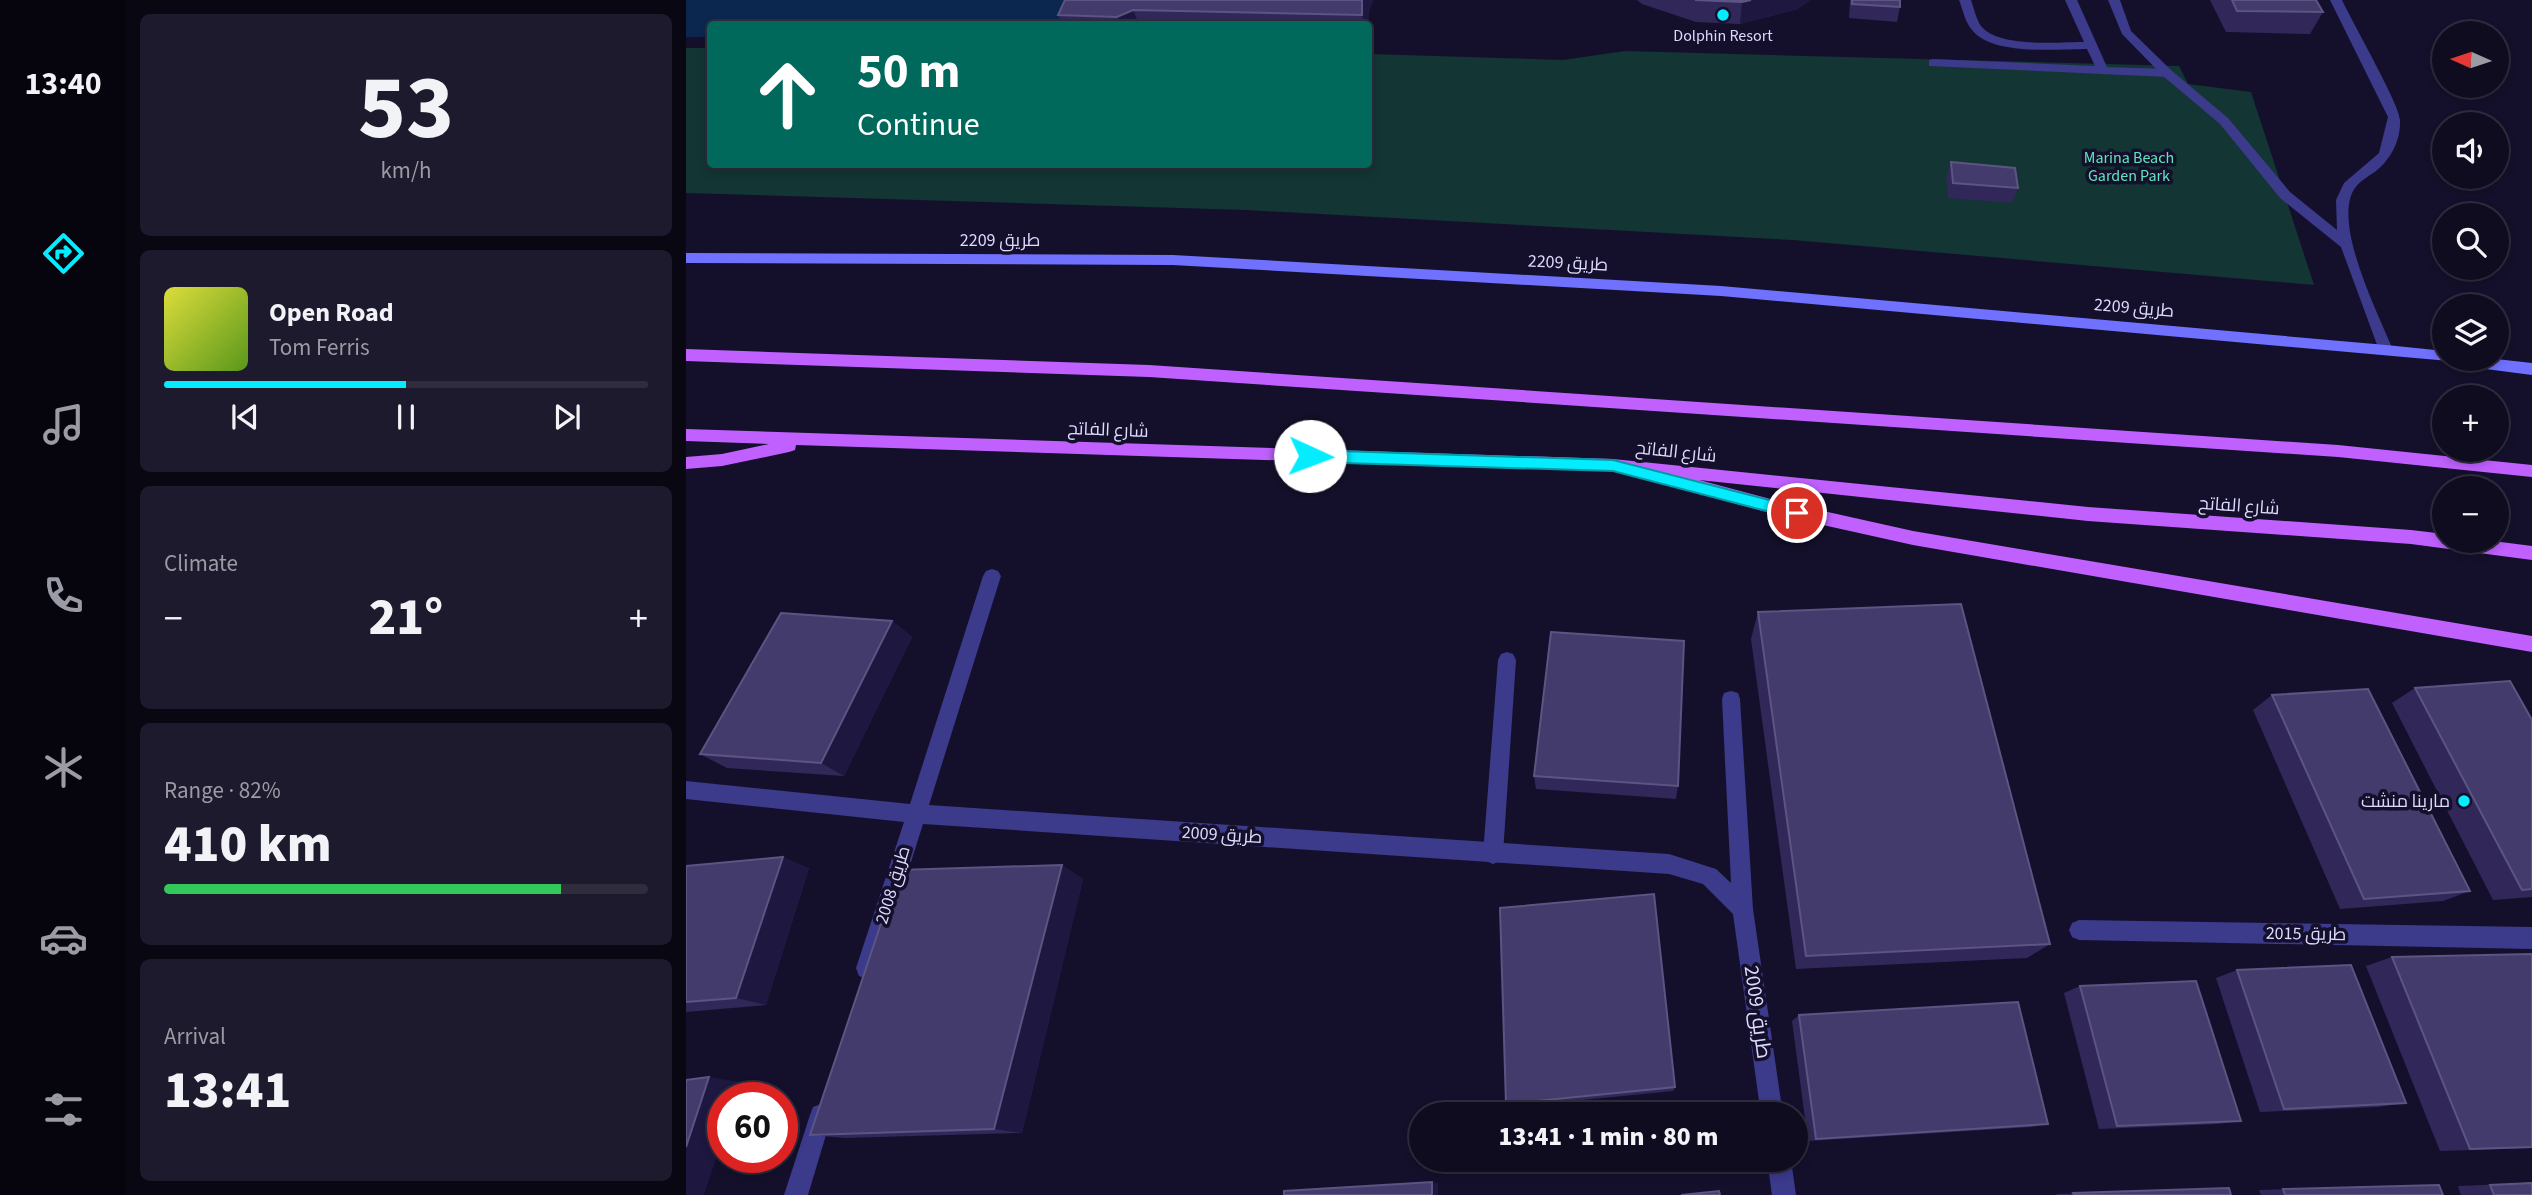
<!DOCTYPE html>
<html lang="en">
<head>
<meta charset="utf-8">
<style>
	:root { --surface:#0f0c20; --page:#1d1a2d; --text:#f1f3f6; --muted:#9b9ba5; --line:#2f2c3e; --accent:#06ecff }
	body { margin:0; font-family:"Source Sans 3",Cairo,sans-serif; background:var(--page); color:var(--text); height:100vh; display:flex; flex-direction:column; font-size:26px; white-space:nowrap }
	* { box-sizing:border-box; margin:0 }
	p { font-size:23px; color:var(--muted) }
	.icon { flex:none; width:38px; height:38px; fill:none; stroke:currentColor; stroke-width:2; stroke-linecap:round; stroke-linejoin:round }
	.map { position:relative; flex:1; overflow:hidden }
	.panel { display:flex; flex-direction:column; gap:14px; padding:14px; background:#080712; width:560px }
	.panel>* { flex:none }
	.banner { position:absolute; left:21px; top:21px; width:665px; height:147px; border-radius:7px; box-shadow:0 4px 10px #0003,0 0 0 2px var(--line); background:#00695c; color:#fff; overflow:hidden }
	.needle { width:46px; rotate:273deg }
	.controls { position:absolute; left:1746px; top:21px; display:grid; gap:14px }
	.controls a { display:grid; place-items:center; width:77px; height:77px; border-radius:50%; background:var(--surface); box-shadow:0 4px 10px #0003,0 0 0 2px var(--line); font-size:35px }
	.speed { position:absolute; left:21px; top:1082px; display:flex; gap:14px; font-size:35px; font-weight:700; text-align:center }
	.speed>* { display:grid; place-content:center; width:91px; height:91px; border-radius:50%; background:var(--surface); box-shadow:0 4px 10px #0003,0 0 0 2px var(--line); line-height:1 }
	.speed .limit { border:10px solid #d22; background:#fff; color:#111 }
	.pin { position:absolute; display:grid; place-items:center; width:60px; height:60px; color:#fff; margin:-30px; border:4px solid #fff; border-radius:50%; box-shadow:0 2px 7px #0007 }
	.me { position:absolute; width:77px; margin:-38px; rotate:92deg; stroke-linejoin:round; filter:drop-shadow(0 0 5px #0008) }
	.turn { display:flex; align-items:center; gap:24px; height:147px; padding:0 35px; font-size:32px }
	.turn .icon { width:91px; height:91px; stroke-width:2.5 }
	.turn b { display:block; font-size:49px; line-height:60px }
	.big { font-size:52px; font-weight:800; line-height:1.1 }
	.panel .tile { flex:1; display:flex; flex-direction:column; justify-content:center; gap:10px; min-width:0; padding:0 24px; border-radius:10px; background:var(--page) }
	.panel .dial { align-items:center; gap:0 }
	.dial b { font-size:91px; line-height:1 }
	.song { display:flex; align-items:center; gap:21px }
	.cover { width:84px; height:84px; border-radius:10px; background:linear-gradient(135deg,hsl(60 70% 55%),hsl(90 70% 35%)) }
	.played { height:7px; border-radius:4px; background:linear-gradient(90deg,var(--accent) 50%,var(--line) 50%) }
	.keys { display:flex; justify-content:space-around; direction:ltr }
	.heat { display:flex; justify-content:space-between; align-items:center; font-size:38px; direction:ltr }
	.charge { height:10px; border-radius:5px; background:linear-gradient(90deg,#34c759 82%,var(--line) 0) }
	.trip { position:absolute; left:723px; top:1102px; width:399px; height:70px; border-radius:35px; background:var(--surface); box-shadow:0 4px 10px #0003,0 0 0 2px var(--line); font-weight:800; line-height:70px; text-align:center }
	main { display:flex; flex:1; min-height:0 }
	.menu { display:flex; flex-direction:column; width:126px; justify-content:space-around; align-items:center; background:#06050d; color:var(--muted) }
	.menu .icon { width:49px; height:49px }
	.menu .active { color:var(--accent) }
	.menu b { font-size:32px; color:var(--text) }
	.map>svg:first-child { display:block }
	.green { fill:#133533 }
	.water { fill:#0b264f }
	.lines { fill:none; stroke-linecap:round; stroke-linejoin:round }
	.lane { fill:#3b3a8b; fill-rule:evenodd }
	.street { fill:#3b3a8b; fill-rule:evenodd }
	.secondary { fill:#7171ff; fill-rule:evenodd }
	.primary { fill:#c061ff; fill-rule:evenodd }
	.wall { fill:#312859 }
	.shaded-wall { fill:#1e173f }
	.building { fill:#433b6b; stroke:#5c5482; stroke-width:2 }
	.route { fill:#06ecff; stroke:#0499a6; stroke-width:2 }
	.poi-dot { fill:#06ecff; stroke:#14102b; stroke-width:2.5 }
	.labels { text-anchor:middle; dominant-baseline:central; stroke-width:7; stroke-linejoin:round; paint-order:stroke }
	.far-poi-label { font-size:16px; fill:#dddaff; stroke:#14102b }
	.far-park-label { font-size:16px; fill:#61e4c0; stroke:#14102b }
	.street-label { font-size:18px; fill:#dddaff; stroke:#14102b }
	.poi-label { font-size:18px; fill:#dddaff; stroke:#14102b; text-anchor:end }
	.near-street-label { font-size:21px; fill:#dddaff; stroke:#14102b }
</style>
</head>
<body>
<main>
<nav class="menu">
<b>13:40</b>
<svg class="icon active" aria-label="directions" viewBox="0 0 24 24"><path d="M12 3l9 9-9 9-9-9zM9 14v-3h6M13 9l2 2-2 2"/></svg>
<svg class="icon" aria-label="music" viewBox="0 0 24 24"><path d="M9 18V5l10-2v13"/><circle cx="6" cy="18" r="3"/><circle cx="16" cy="16" r="3"/></svg>
<svg class="icon" aria-label="phone" viewBox="0 0 24 24"><path d="M5 4h4l2 5-3 2q2 4 5 5l2-3 5 2v4C11 20 4 13 5 4z"/></svg>
<svg class="icon" aria-label="climate" viewBox="0 0 24 24"><path d="M12 3v18M4 7l16 10M4 17L20 7"/></svg>
<svg class="icon" aria-label="car" viewBox="0 0 24 24"><path d="M5 17H2v-5l4-1 3-4h7l3 4 3 1v5h-3M9 17h6M6 11h13"/><circle cx="7" cy="17" r="2"/><circle cx="17" cy="17" r="2"/></svg>
<svg class="icon" aria-label="filters" viewBox="0 0 24 24"><path d="M4 7h16M4 17h16"/><circle cx="9" cy="7" r="2"/><circle cx="15" cy="17" r="2"/></svg>
</nav>
<section class="panel">
<div class="tile dial"><b>53</b><p>km/h</p></div>
<div class="tile">
<div class="song"><i class="cover"></i><div><b>Open Road</b><p>Tom Ferris</p></div></div>
<div class="played"></div>
<div class="keys"><svg class="icon" aria-label="previous" viewBox="0 0 24 24"><path d="M18 5L8 12l10 7zM5 5v14"/></svg><svg class="icon" aria-label="pause" viewBox="0 0 24 24"><path d="M8 5v14M16 5v14"/></svg><svg class="icon" aria-label="next" viewBox="0 0 24 24"><path d="M6 5l10 7-10 7zM19 5v14"/></svg></div>
</div>
<div class="tile"><p>Climate</p>
<div class="heat"><a>−</a><b class="big">21°</b><a>+</a></div>
</div>
<div class="tile"><p>Range · 82%</p><b class="big">410 km</b><div class="charge"></div></div>
<div class="tile"><p>Arrival</p><b class="big">13:41</b></div>
</section>
<div class="map">
<svg width="1846" height="1195" viewBox="0 0 1846 1195">
	<rect width="100%" height="100%" fill="#14102b"/>
	<polygon class="green" points="0,48 24,48 24,164 682,164 683,54 877,60 939,51 1493,66 1502,84 1565,92 1628,285 1107,240 560,210 0,193"/>
	<polygon class="water" points="0,0 398,0 392,24 24,24 24,37 0,37"/>
	<g class="lines">
		<g class="lane">
			<path d="M1273 0H1285C1288 8 1290 19 1295 26 1312 48 1373 42 1398 42L1379 0H1391L1421 67 1481 69 1487 73 1481 77 1243 66V60L1247 59 1409 66 1401 49C1372 49 1306 56 1286 30 1279 22 1277 10 1273 0Z"/>
			<polygon points="821,652 827,654 830,660 817,854 814,861 807,864 800,861 797,854 812,660 815,654"/>
		</g>
		<g class="street">
			<path d="M1422 0H1434L1445 31 1485 70 1542 118 1604 192 1651 230 1650 200 1658 183 1693 153 1702 117 1644 0H1656C1665 20 1714 105 1714 120 1715 140 1705 159 1690 171 1683 176 1674 181 1669 188 1645 222 1693 315 1707 350L1705 354 1700 355 1693 350 1655 247 1594 198 1534 124 1477 76 1436 34Z"/>
			<polygon points="306,569 312,571 315,576 243,805 983,854 1030,869 1045,883 1036,699 1038,693 1045,691 1052,693 1054,699 1067,909 1097,1115 1075,1115 1047,914 1017,884 983,874 237,824 189,976 181,979 173,976 170,968 218,822 0,799 0,781 224,804 297,576 300,571"/>
			<polygon points="1393,920 1846,927 1846,949 1393,940 1386,937 1383,930 1386,923"/>
			<polygon points="135,1104 143,1107 146,1115 122,1195 98,1195 124,1115 127,1107"/>
			<polygon points="1081,1160 1105,1160 1110,1195 1086,1195"/>
		</g>
		<polygon class="secondary" points="0,253 487,255 1035,286 1700,345 1759,351 1759,359 1810,359 1846,363 1846,375 1769,365 1763,361 1035,296 487,265 0,263"/>
		<g class="primary">
			<polygon points="0,349 463,365 1652,445 1846,465 1846,477 1652,457 463,377 0,361"/>
			<polygon points="0,429 927,459 1402,507 1725,530 1759,534 1759,541 1807,541 1846,546 1846,560 1725,544 1402,521 1013,480 1088,500 1227,531 1846,636 1846,652 1227,545 1088,514 995,489 989,487 987,482 989,478 927,471 110,445 109,450 103,452 36,466 0,469 0,457 36,454 83,444 0,441"/>
		</g>
	</g>
	<g class="wall">
		<polygon points="379,0 683,12 682,24 376,24 372,15"/>
		<polygon points="951,0 1124,0 1112,9 1054,24 1010,22 956,4"/>
		<polygon points="1164,0 1214,0 1214,7 1211,22 1163,18"/>
		<polygon points="1524,0 1630,0 1637,12 1624,34 1540,32"/>
		<polygon points="1265,162 1332,188 1326,203 1262,198 1260,177"/>
		<polygon points="1072,612 1364,944 1341,958 1110,969 1065,639"/>
		<polygon points="206,621 226,637 158,776 41,768 14,754"/>
		<polygon points="1729,688 1846,720 1846,897 1807,900 1706,703"/>
		<polygon points="1586,695 1784,891 1757,901 1654,909 1567,710"/>
		<polygon points="848,776 992,786 990,799 850,789"/>
		<polygon points="376,865 397,879 336,1133 159,1138 124,1135"/>
		<polygon points="0,866 123,868 80,1005 0,1012"/>
		<polygon points="1846,954 1846,1148 1754,1151 1680,966 1706,957"/>
		<polygon points="1551,970 1720,1103 1692,1107 1574,1112 1530,978"/>
		<polygon points="1394,986 1555,1121 1532,1124 1413,1129 1378,993"/>
		<polygon points="1113,1015 1362,1124 1346,1127 1122,1141 1106,1021"/>
		<polygon points="989,1087 987,1091 824,1107 820,1104"/>
		<polygon points="1846,1183 1846,1195 1775,1195 1772,1186"/>
		<polygon points="1753,1185 1757,1195 1575,1195 1573,1190"/>
		<polygon points="1521,1189 1545,1195 1371,1195 1370,1194"/>
	</g>
	<g class="shaded-wall">
		<polygon points="676,0 688,0 683,12 682,24 678,24 676,15"/>
		<polygon points="1065,0 1124,0 1112,9 1054,24 1056,2"/>
		<polygon points="447,10 453,24 435,24 431,17"/>
		<polygon points="206,621 226,637 158,776 135,763"/>
		<polygon points="97,857 123,868 80,1005 50,998"/>
		<polygon points="376,865 397,879 336,1133 308,1129"/>
		<polygon points="23,1077 54,1082 49,1097 37,1097 37,1137 18,1195 0,1195 0,1147"/>
		<polygon points="746,1182 752,1183 752,1195 746,1195"/>
	</g>
	<g class="building">
		<polygon points="379,0 676,0 676,15 447,10 431,17 372,15"/>
		<polygon points="1009,0 1065,0 1056,2"/>
		<polygon points="1166,0 1214,0 1214,7 1166,4"/>
		<polygon points="1546,0 1630,0 1637,12 1551,11"/>
		<polygon points="1265,162 1329,168 1332,188 1267,183"/>
		<polygon points="1275,604 1364,944 1120,956 1072,612"/>
		<polygon points="95,613 206,621 135,763 14,754"/>
		<polygon points="865,632 998,641 992,786 848,776"/>
		<polygon points="1824,681 1846,720 1846,889 1836,890 1729,688"/>
		<polygon points="1682,689 1784,891 1678,899 1586,695"/>
		<polygon points="97,857 50,998 0,1002 0,866"/>
		<polygon points="376,865 308,1129 124,1135 213,870"/>
		<polygon points="968,894 989,1087 820,1104 814,908"/>
		<polygon points="1846,954 1846,1147 1784,1149 1706,957"/>
		<polygon points="1665,965 1720,1103 1598,1109 1551,970"/>
		<polygon points="1510,981 1555,1121 1431,1126 1394,986"/>
		<polygon points="1332,1002 1362,1124 1130,1139 1113,1015"/>
		<polygon points="23,1077 0,1147 0,1080"/>
		<polygon points="746,1182 746,1195 598,1195 598,1191"/>
		<polygon points="1846,1183 1846,1195 1808,1195 1804,1185"/>
		<polygon points="1753,1185 1757,1195 1599,1195 1597,1189"/>
		<polygon points="1543,1188 1545,1195 1388,1195 1387,1193"/>
		<polygon points="1033,1191 1034,1195 995,1195"/>
	</g>
	<polygon class="route" points="624,450 927,460 1111,507 1118,513 1111,519 927,471 624,462 616,456"/>
	<g class="poi-dot">
		<circle cx="1037" cy="15" r="7"/>
		<circle cx="1778" cy="801" r="7"/>
	</g>
	<g class="labels">
		<g class="far-poi-label">
			<text x="1037" y="36">Dolphin Resort</text>
		</g>
		<g class="far-park-label">
			<text x="1443" y="158">Marina Beach<tspan x="1443" dy="18">Garden Park</tspan></text>
		</g>
		<g class="street-label">
			<text x="314" y="240">طريق 2209</text>
			<text transform="translate(882 263) rotate(3)">طريق 2209</text>
			<text transform="translate(1448 308) rotate(5)">طريق 2209</text>
			<text transform="translate(422 430) rotate(2)">شارع الفاتح</text>
			<text transform="translate(990 452) rotate(6)">شارع الفاتح</text>
			<text transform="translate(1553 506) rotate(4)">شارع الفاتح</text>
			<text transform="translate(536 835) rotate(4)">طريق 2009</text>
			<text transform="translate(207 885) rotate(-73)">طريق 2008</text>
			<text transform="translate(1620 934) rotate(1)">طريق 2015</text>
		</g>
		<g class="poi-label">
			<text x="1764" y="801">مارينا منشت</text>
		</g>
		<g class="near-street-label">
			<text transform="translate(1072 1012) rotate(82)">طريق 2009</text>
		</g>
	</g>
</svg>
<div class="controls">
<a><svg class="needle" viewBox="-14 -14 28 28"><path d="M0-13l5 13h-10z" fill="#e53935"/><path d="M0 13l5-13h-10z" fill="#9b9ba5"/></svg></a>
<a><svg class="icon" aria-label="sound" viewBox="0 0 24 24"><path d="M4 9h4l5-4v14l-5-4H4zM17 9q2 3 0 6"/></svg></a>
<a><svg class="icon" aria-label="search" viewBox="0 0 24 24"><circle cx="10" cy="10" r="6"/><path d="M15 15l6 6"/></svg></a>
<a><svg class="icon" aria-label="layers" viewBox="0 0 24 24"><path d="M12 4l9 5-9 5-9-5zM3 14l9 5 9-5"/></svg></a>
<a>+</a>
<a>−</a>
</div>
<div class="speed"><div class="limit">60</div></div>
<div class="pin" style="left:1111px;top:513px;background:#d93025"><svg class="icon" aria-label="arrive" viewBox="0 0 24 24"><path d="M6 21V4h12l-3 4 3 4H6"/></svg></div>
<svg class="me" style="left:624px;top:456px" viewBox="-20 -20 40 40"><circle r="19" fill="#fff"/><path d="M0-13L10 11 0 6-10 11z" fill="#06ecff"/></svg>
<div class="trip">13:41 · 1 min · 80 m</div>
<div class="banner">
<div class="turn"><svg class="icon" aria-label="ahead" viewBox="0 0 24 24"><path d="M12 20V5M6 11l6-6 6 6"/></svg><div><b>50 m</b>Continue</div></div>
</div>
</div>
</main>
</body>
</html>
